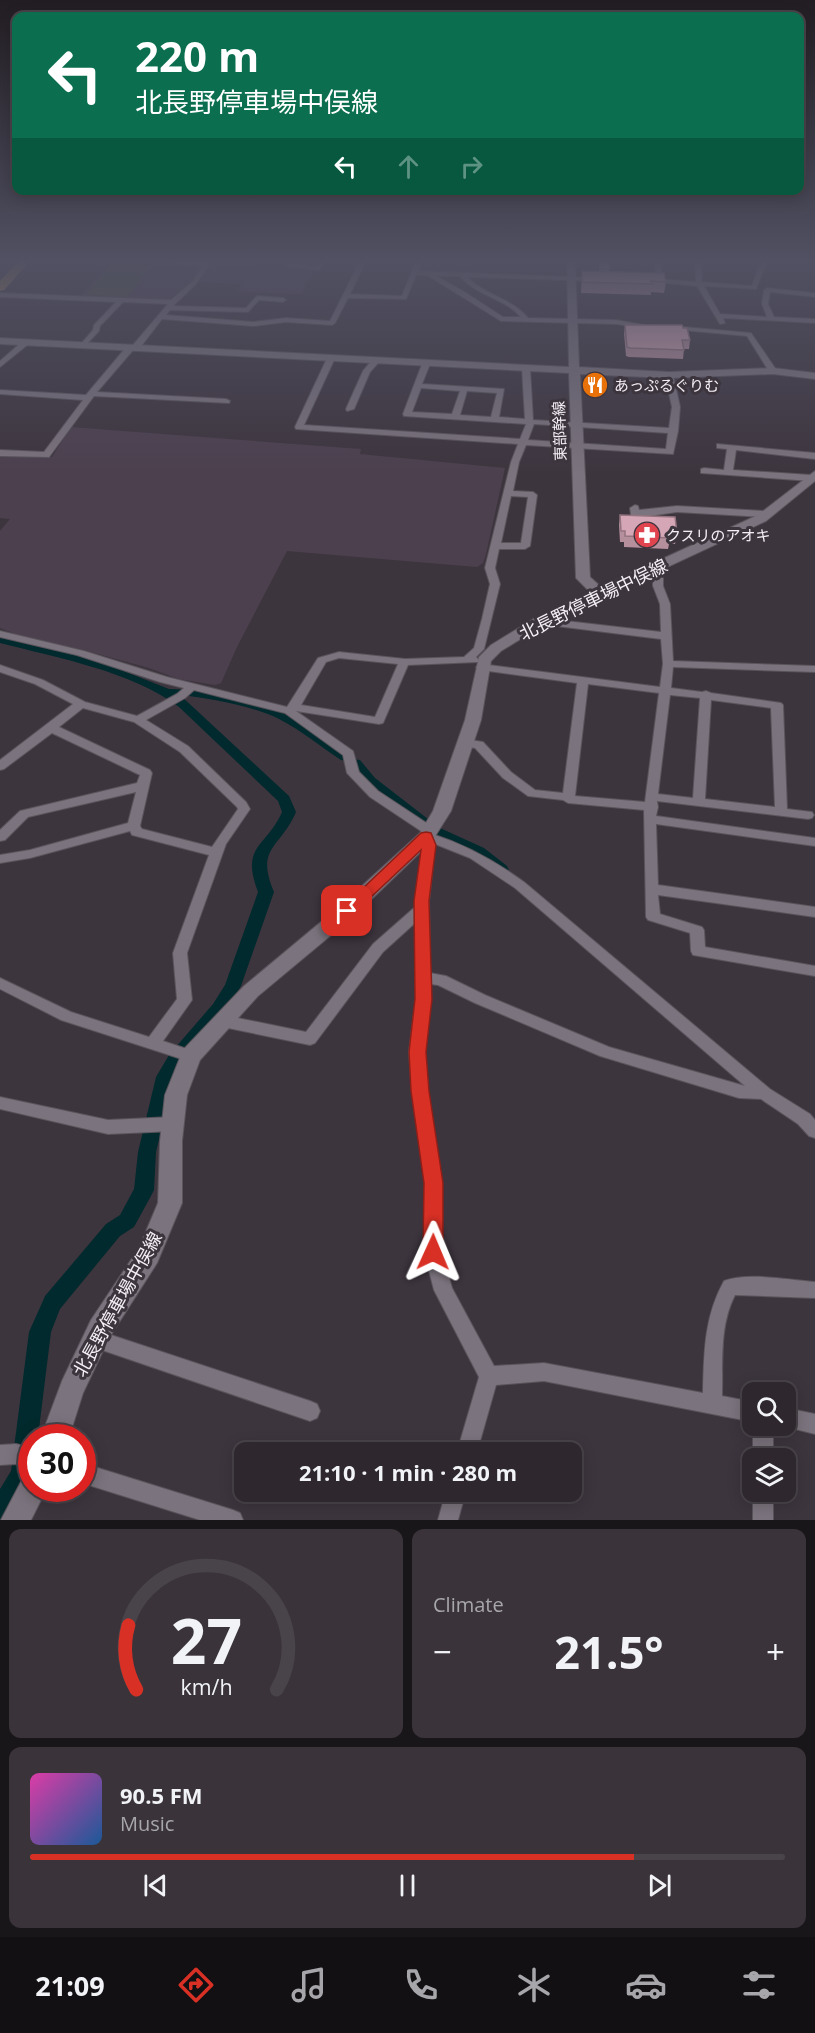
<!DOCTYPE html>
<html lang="en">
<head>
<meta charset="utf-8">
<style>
	:root { --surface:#2e282e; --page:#3a343a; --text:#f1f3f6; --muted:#a7a6aa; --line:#49444a; --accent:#d93025 }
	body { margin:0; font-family:"Open Sans","Noto Sans JP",sans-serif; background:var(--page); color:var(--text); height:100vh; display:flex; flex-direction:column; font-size:22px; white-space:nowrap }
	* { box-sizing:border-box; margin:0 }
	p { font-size:20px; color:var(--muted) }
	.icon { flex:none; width:33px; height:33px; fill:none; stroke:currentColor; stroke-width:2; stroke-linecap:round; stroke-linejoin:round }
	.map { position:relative; height:1520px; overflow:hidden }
	.details { display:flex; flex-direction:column; gap:9px; padding:9px; background:#191619; flex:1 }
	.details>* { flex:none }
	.banner { position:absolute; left:12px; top:12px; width:792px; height:183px; border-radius:12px; box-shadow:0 3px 15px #0003,0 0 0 2px var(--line); background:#0b6e4f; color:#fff; overflow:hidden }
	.tools { position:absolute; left:742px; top:1382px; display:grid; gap:12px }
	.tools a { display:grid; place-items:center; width:54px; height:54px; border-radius:12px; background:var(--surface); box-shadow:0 3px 15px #0003,0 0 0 2px var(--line); font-size:30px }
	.speed { position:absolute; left:18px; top:1424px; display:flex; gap:12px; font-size:30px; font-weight:700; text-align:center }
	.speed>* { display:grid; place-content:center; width:78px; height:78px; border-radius:50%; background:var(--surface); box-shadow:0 3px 15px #0003,0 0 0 2px var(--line); line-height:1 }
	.speed .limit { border:9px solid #d22; background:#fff; color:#111 }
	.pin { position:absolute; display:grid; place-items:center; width:51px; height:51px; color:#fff; margin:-26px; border-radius:12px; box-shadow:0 3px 9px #0006 }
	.me { position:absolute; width:66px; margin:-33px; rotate:1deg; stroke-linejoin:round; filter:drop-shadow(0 0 4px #0008) }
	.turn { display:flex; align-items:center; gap:21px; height:126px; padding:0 24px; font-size:27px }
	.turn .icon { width:78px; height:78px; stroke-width:2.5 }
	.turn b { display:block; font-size:42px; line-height:51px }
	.lanes { display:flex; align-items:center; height:57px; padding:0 24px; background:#0003; justify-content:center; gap:30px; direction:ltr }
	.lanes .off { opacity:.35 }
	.big { font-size:45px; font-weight:700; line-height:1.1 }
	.details .tile { flex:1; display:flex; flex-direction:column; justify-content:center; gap:9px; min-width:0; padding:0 21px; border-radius:12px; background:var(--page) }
	.details .dial { align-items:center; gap:0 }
	.dial svg { height:156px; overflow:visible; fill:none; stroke:var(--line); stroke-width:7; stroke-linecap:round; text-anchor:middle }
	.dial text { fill:var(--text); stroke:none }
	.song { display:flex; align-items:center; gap:18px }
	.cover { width:72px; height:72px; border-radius:9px; background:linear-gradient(135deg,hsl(320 70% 55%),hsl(210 70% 35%)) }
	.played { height:6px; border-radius:3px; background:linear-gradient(90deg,var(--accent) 80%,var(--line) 80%) }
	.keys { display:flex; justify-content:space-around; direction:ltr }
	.heat { display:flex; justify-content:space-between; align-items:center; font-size:33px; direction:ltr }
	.details .tiles { flex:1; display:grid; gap:9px; grid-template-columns:1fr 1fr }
	.tile:last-child { grid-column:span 2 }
	.trip { position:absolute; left:234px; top:1442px; width:348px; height:60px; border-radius:12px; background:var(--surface); box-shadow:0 3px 15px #0003,0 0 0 2px var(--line); font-weight:700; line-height:60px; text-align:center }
	.menu { display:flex; height:96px; justify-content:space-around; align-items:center; background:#121012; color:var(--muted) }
	.menu .icon { width:42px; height:42px }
	.menu .selected { color:var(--accent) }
	.menu b { font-size:27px; color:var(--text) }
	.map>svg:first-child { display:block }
	.built { fill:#4c404e }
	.green { fill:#495339 }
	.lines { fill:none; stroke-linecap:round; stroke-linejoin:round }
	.canal { fill:#002a2d; fill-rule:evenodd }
	.street-casing { stroke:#59535b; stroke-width:2 }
	.secondary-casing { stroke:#59535b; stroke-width:2 }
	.highway-casing { stroke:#59535b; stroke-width:1 }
	.street { fill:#7b737d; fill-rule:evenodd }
	.secondary { fill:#7b737d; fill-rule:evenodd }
	.highway { fill:#b18949; fill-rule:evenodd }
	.wall { fill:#b68f9d }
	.building { fill:#d4a6b6; stroke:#94747f; stroke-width:1.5 }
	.route { fill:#d93025; stroke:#8d1f18; stroke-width:1.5 }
	.labels { text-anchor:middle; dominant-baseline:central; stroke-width:6; stroke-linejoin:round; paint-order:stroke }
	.far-poi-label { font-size:15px; fill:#f4eff5; stroke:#3d353e; text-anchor:start }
	.far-street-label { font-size:15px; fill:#f4eff5; stroke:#3d353e }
	.street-label { font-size:18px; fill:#f4eff5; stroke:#3d353e }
</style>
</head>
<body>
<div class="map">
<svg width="815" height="1520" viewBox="0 0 815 1520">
	<rect width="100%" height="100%" fill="#3d353e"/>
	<g class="built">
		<polygon points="111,261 138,261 204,265 191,283 168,300 81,296"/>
		<polygon points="210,264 238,265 316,269 302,294 239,292 241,284 196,282"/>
		<polygon points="71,427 361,449 360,454 505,468 486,554 483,563 477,567 287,551 237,647 221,683 215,685 179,679 149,668 80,649 33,641 0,628 0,531 10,519 0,518 0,456 52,457"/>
	</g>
	<polygon class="green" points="113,261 151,266 127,297 86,295"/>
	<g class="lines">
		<g class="canal">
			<path d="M0 635 101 662 169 689 204 690 288 713 353 757 346 761 341 760C321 747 301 730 279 719 253 706 210 698 180 695L289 796 296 812C280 849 255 847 274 892L241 986 225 1012 181 1065 174 1078 156 1152 154 1190 151 1196 134 1227 120 1236 60 1309 51 1332 38 1437H32V1479L7 1520H0V1489L11 1471 29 1332 42 1303 45 1296 106 1224 120 1215 134 1189 138 1152 156 1077 169 1055 213 1004 225 985 258 892C240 845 266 848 282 812L278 801 179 707C131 671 58 658 0 643Z"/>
			<polygon points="355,759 360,760 375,778 428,819 430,822 428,825 418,825 365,784 348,763"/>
			<polygon points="440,828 484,848 507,866 509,870 507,874 497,874 474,854 435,836 433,833 435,830"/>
		</g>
		<g class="street-casing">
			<g id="street">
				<path d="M151 261H212L196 284 173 306 246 308 257 296 283 298 286 300 283 302 259 300 248 312 170 310 166 315 253 322 286 318 330 321 360 261H366L350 294 402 296 416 261H422L418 271 597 278V280L595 281 467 277C484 295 512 298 528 318L616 320 655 327 652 329 616 324 501 321 427 275H416L406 299 348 298 335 323 332 325 286 322 253 326 162 319 139 349H134L97 392 226 399 230 401 229 403 94 396 49 457 0 456V450L44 452 83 400 0 394V390L86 395 128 345H133L168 304 123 302 100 326 99 331 84 347 80 345 93 330 94 325 116 302 0 297V293L171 300 192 282 203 266ZM436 276H460C476 296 504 298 521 317H503L463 291Z"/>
				<polygon points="253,261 249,264 246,262 246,261"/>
				<polygon points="320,261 326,261 319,270 286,266 289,264 317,266"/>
				<polygon points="655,261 661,261 662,279 696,282 695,261 701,261 702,282 752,286 761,261 767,261 756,289 704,286 720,314 767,317 762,304 764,290 767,288 815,293 815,297 770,292 768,304 774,317 815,319 815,323 723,318 725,323 720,324 697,286 647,281 647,279 656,279"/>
				<polygon points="673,326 751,333 777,371 770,373 747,336 671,329 671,327"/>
				<polygon points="24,340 31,342 0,367 0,361"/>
				<path d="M328 356 335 358 304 425 520 439 526 424 404 416 403 414 422 364 426 362 430 364 422 384 504 389 499 417 525 419 522 368 526 366 530 368 533 420 669 428 672 407 665 375 669 373 673 375 680 407 678 431 673 454 526 445 519 462 513 491 533 492 537 495 530 546 525 549H499L495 568 500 584 484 649 476 657 479 660 478 662 408 665 383 723 379 724 296 711 353 751 359 772 378 791 434 828 435 831 432 834C466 845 495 861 524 882L770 1089 810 1114 815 1120V1138L809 1136 798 1124 761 1099 739 1098 600 1056 475 1003 438 985 430 984 425 1052 428 1091 442 1183V1252L452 1288 494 1366 544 1363 703 1393C704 1353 704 1317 724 1281 748 1272 789 1280 815 1282V1298L735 1295C719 1326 723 1363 722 1396L753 1402V1422L544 1381 496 1385 477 1452H457L479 1377 434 1290 424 1252 426 1183 412 1091 409 1052 416 998 415 923 383 952 315 1043 310 1045 223 1027 218 1025 215 1021 218 1017 223 1015 306 1032 373 944 415 907 423 845 420 837 424 833 370 797 347 773 343 755 285 713 194 690 185 698 146 720 188 746 246 802 250 809 226 844 187 953 192 1000 163 1041 196 1052 199 1056 196 1060 191 1062 61 1020 0 989V978L71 1012 149 1037 177 999 173 953 209 855 132 835 130 831 30 858 0 863V855L30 850 128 823 136 792 28 817 5 840 0 841V830L20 811 137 783 140 775 52 733 4 769 0 770V760L73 704 35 684 0 672V665L43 680 85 702 137 716 177 694 184 688 160 682 77 655 0 637V631L84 651 167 677 287 707 318 658 339 652 405 659 464 657 474 648 482 619 490 584 485 568 511 462 518 444 296 429 295 427ZM421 388 460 391 452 414 412 412ZM467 391 497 393 491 417 460 415ZM534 424 668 433 666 449 528 440ZM511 496 528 497 521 543H501ZM339 658 398 664 375 717 301 705 326 662ZM83 708 134 722 180 752 237 807 238 809 212 847 142 829 140 826 152 773 150 770 59 727ZM435 844 470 858 515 888 745 1086 609 1047 485 995 446 976 430 973 429 901Z"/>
				<polygon points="373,359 380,361 370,372 354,409 347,411 346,409 363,371"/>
				<polygon points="717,444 815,453 815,459 736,450 733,470 811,475 815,478 811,481 701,473 701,469 704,468 724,470 727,449 717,448"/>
				<polygon points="635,505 638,506 639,510 677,506 766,511 771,514 766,517 677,512 649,516 631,515 630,508"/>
				<path d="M658 564 663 567V586L670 604 673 661 815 666V672L673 667 671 688 702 692 706 691 711 693 781 703 783 705 787 809 812 812 814 815 812 818 808 819 657 801 658 807 656 816 815 838V846L656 824 658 885 815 907V917L658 895 660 914 702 927 704 930 705 947 815 966V976L693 955 691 951 690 933 648 920 646 917 644 810 568 803 563 800 528 796 503 778 475 748 460 746 458 743 464 739 483 742 511 772 535 790 563 793 577 683 481 670 476 667 481 664 660 687 663 664 661 639 540 624 535 621 540 618 661 632 660 604 653 586V567ZM588 684 659 693 645 802 575 796ZM670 695 700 698 693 798 658 794ZM711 700 771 708 775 807 705 799Z"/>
				<polygon points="0,1097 108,1120 173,1117 179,1119 181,1124 179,1129 173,1131 108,1134 0,1109"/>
				<polygon points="96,1330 310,1401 317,1404 320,1411 317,1418 310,1421 96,1348 89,1345 87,1339 89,1333"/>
				<polygon points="786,1408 815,1414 815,1434 779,1425 786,1425"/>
				<rect x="753" y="1425" width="20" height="33"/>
				<polygon points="16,1444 32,1448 32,1468 16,1464 0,1465 0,1445"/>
				<polygon points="82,1463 233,1510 240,1513 243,1520 200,1520 82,1483"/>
				<polygon points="753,1490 773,1491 773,1520 753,1520"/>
				<polygon points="446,1491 466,1491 458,1520 438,1520"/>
			</g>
		</g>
		<g class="secondary-casing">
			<g id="secondary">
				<polygon points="567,261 575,261 579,367 669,372 773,368 815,373 815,379 773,374 669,378 580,374 590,577 601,587 758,515 815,471 815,481 766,521 545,624 501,651 491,661 481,720 451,811 432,841 354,916 258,996 200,1060 187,1095 182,1141 182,1203 157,1263 109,1338 83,1393 69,1437 41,1437 62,1381 91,1320 139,1248 158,1203 160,1141 165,1095 183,1050 244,986 340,906 420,833 433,811 465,720 479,657 491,645 535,618 590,592 576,578 569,373 0,344 0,338 569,367"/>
				<polygon points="32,1474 32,1488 47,1488 31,1520 1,1520 23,1478"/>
			</g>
		</g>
		<g class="highway-casing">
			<polygon id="highway" points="19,261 30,261 4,290 0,291 0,281"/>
		</g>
		<use href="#street" class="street"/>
		<use href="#secondary" class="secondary"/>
		<use href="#highway" class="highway"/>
	</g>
	<g class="wall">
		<polygon points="599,261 609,261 609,272 666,282 664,293 651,292 651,295 581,293 582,271 599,271"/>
		<polygon points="625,325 683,328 690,340 689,349 684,349 683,359 629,357 626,356 624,334"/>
		<polygon points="620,515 677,533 675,544 669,544 668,549 624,547 624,542 620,542 619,525"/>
	</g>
	<g class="building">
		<polygon points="600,261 609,261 610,269 600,269"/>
		<polygon points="582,271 664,273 666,282 651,281 652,284 582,282"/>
		<polygon points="625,325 682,325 683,328 687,328 690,340 682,340 684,350 630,348 627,347"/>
		<polygon points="620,515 675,517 677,533 669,533 670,538 625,536 625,531 621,531"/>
	</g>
	<linearGradient id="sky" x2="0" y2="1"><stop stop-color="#221d22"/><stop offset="0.55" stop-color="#515163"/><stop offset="1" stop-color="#515163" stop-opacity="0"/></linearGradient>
	<rect width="815" height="474" fill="url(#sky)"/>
	<polygon class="route" points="426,832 431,833 436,845 429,901 432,999 426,1052 429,1091 443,1183 443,1252 440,1258 433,1261 426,1258 423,1252 424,1183 411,1091 409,1052 415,999 414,901 421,850 352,915 341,915 339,911 421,833"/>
	<defs>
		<g id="restaurant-disc" transform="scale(1.35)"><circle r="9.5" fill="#e8710a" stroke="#3d353e"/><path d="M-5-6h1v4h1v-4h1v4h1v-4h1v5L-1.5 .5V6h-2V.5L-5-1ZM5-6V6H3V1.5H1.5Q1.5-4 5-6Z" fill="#fff"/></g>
		<g id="pharmacy-disc" transform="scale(1.35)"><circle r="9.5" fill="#e0444e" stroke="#3d353e"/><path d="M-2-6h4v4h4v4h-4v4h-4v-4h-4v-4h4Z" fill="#fff"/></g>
	</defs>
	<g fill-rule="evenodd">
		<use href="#restaurant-disc" x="595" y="385"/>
		<use href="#pharmacy-disc" x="647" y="535"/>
	</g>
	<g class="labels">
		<g class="far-poi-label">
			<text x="614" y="385">あっぷるぐりむ</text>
			<text x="666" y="535">クスリのアオキ</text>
		</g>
		<g class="far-street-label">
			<text transform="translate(559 431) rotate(-92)">東部幹線</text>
		</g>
		<g class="street-label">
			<text transform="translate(593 599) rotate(-26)">北長野停車場中俣線</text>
			<text transform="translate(117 1304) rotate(-61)">北長野停車場中俣線</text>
		</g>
	</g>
</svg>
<div class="tools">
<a><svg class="icon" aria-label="search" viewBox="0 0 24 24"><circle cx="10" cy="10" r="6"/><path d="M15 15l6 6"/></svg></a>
<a><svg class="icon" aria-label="layers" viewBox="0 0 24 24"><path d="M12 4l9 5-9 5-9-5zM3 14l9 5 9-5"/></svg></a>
</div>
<div class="speed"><div class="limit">30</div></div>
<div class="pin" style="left:347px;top:911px;background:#d93025"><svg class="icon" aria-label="arrive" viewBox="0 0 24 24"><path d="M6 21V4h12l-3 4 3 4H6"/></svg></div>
<svg class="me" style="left:433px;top:1252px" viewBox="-20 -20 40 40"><path d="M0-17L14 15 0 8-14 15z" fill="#d93025" stroke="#fff" stroke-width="4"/></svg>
<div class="trip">21:10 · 1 min · 280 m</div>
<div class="banner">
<div class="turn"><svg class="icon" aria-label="left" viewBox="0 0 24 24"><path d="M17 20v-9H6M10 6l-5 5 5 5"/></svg><div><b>220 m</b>北長野停車場中俣線</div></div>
<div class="lanes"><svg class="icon" aria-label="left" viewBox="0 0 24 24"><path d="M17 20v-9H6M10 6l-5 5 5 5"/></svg><svg class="icon off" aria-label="ahead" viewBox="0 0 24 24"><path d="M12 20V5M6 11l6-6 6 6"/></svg><svg class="icon off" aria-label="right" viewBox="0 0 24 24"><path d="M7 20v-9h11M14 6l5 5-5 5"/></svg></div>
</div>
</div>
<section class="details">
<div class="tiles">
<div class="tile dial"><svg viewBox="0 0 100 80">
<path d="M14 69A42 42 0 1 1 86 69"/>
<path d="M14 69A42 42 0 0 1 10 36" stroke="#d93025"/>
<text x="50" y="56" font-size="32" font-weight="700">27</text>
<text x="50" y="72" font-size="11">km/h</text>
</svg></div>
<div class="tile"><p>Climate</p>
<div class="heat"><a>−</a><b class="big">21.5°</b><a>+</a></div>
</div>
<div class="tile">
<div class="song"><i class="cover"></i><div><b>90.5 FM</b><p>Music</p></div></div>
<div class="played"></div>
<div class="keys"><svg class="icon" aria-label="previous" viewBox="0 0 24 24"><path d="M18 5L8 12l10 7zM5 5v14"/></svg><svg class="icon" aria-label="pause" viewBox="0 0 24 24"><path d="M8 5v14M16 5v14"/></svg><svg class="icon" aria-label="next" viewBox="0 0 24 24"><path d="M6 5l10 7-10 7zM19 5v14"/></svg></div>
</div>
</div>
</section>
<nav class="menu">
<b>21:09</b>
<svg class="icon selected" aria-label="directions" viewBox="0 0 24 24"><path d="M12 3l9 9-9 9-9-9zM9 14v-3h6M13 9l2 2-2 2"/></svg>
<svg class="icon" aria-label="music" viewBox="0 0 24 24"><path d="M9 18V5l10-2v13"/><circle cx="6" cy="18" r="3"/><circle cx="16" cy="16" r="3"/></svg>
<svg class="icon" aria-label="phone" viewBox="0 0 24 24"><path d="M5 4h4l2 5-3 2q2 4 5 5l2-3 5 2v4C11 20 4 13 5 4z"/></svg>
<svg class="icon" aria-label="climate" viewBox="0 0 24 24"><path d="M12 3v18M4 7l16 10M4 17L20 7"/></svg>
<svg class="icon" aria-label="car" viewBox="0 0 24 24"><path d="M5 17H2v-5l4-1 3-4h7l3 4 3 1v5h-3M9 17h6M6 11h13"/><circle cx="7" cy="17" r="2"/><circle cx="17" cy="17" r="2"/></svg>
<svg class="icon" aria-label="filters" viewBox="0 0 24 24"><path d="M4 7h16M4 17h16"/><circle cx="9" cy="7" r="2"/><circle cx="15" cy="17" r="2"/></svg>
</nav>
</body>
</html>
